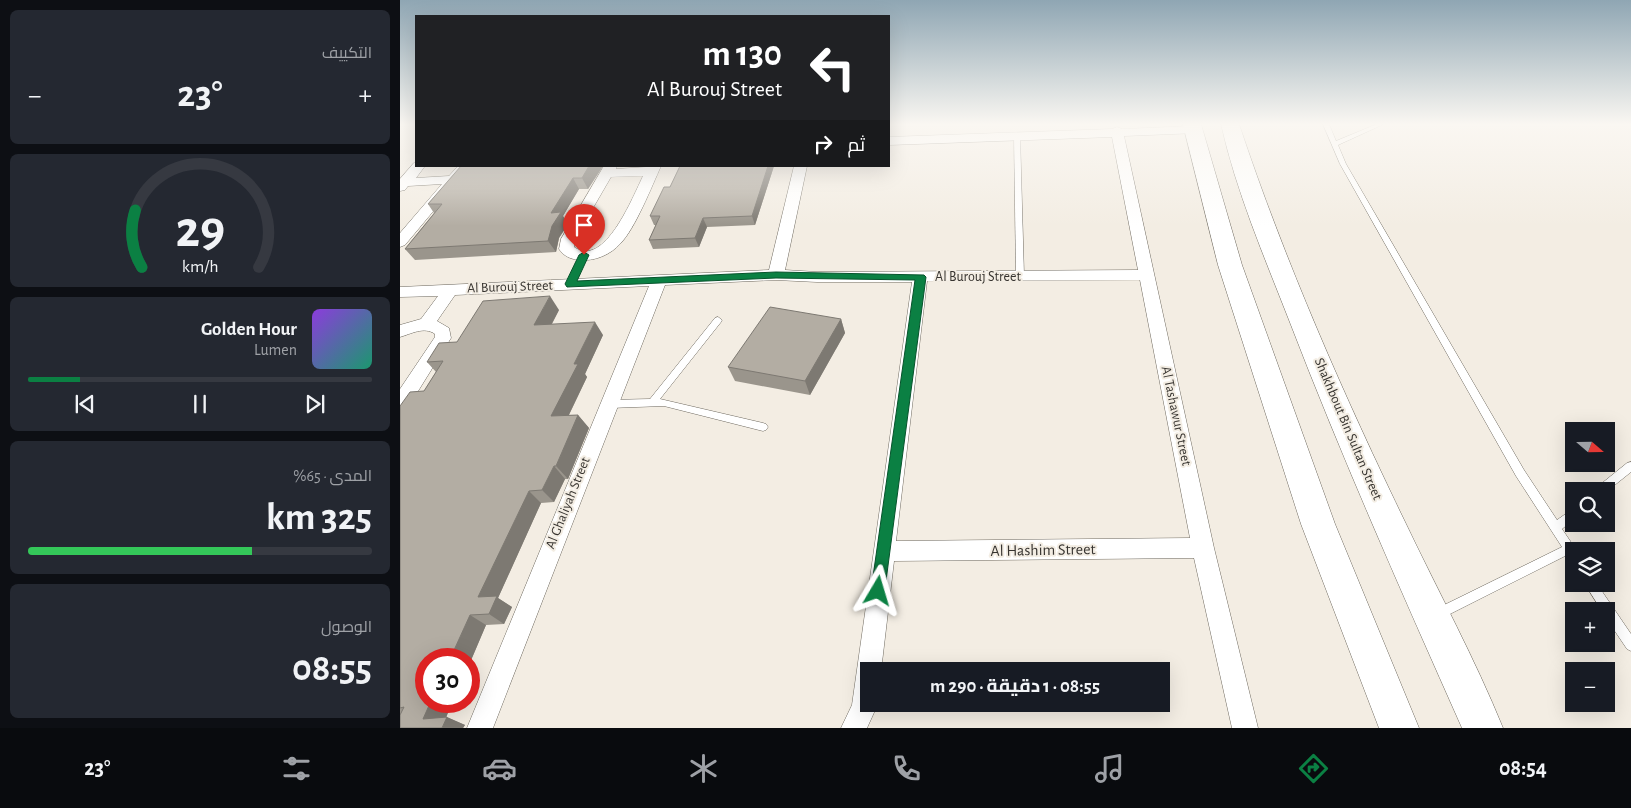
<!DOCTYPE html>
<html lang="ar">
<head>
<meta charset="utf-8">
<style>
	:root { --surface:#171b24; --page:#242831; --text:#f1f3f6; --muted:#9ea1a6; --line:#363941; --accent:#0b8043 }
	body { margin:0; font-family:"Alegreya Sans",Cairo,sans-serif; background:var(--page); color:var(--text); direction:rtl; height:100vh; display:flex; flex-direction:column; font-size:19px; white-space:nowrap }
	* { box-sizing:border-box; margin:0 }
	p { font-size:16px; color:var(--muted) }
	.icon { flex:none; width:28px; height:28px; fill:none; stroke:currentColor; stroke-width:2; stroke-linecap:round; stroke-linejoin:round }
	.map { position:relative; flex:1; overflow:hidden; direction:ltr }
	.side { display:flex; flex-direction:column; gap:10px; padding:10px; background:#0d0f14; width:400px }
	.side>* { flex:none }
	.guide { position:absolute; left:15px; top:15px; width:475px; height:152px; border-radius:0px; box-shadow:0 5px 20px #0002; direction:rtl; background:#202124; color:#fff; overflow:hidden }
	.needle { width:32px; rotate:110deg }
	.tools { position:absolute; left:1165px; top:422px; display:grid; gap:10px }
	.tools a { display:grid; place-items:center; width:50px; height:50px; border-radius:0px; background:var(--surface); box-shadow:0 5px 20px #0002; font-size:25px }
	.speed { position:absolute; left:15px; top:648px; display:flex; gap:10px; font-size:25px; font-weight:700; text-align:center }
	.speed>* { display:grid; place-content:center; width:65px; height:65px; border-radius:50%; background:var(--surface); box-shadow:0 5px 20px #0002; line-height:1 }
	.speed .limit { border:8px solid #d22; background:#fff; color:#111 }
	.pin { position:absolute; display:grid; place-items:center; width:42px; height:42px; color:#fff; margin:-51px -21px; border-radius:50% 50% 50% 0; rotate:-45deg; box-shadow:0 0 5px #0007 }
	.pin .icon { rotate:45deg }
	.me { position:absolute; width:55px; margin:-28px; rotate:7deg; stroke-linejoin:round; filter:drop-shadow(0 0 4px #0008) }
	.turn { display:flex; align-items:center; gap:18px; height:105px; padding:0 25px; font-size:22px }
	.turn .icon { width:65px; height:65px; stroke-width:2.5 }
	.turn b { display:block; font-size:35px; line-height:42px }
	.then { display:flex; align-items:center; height:48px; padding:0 25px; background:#0003; gap:10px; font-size:19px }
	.big { font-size:38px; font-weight:700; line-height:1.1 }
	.side .widget { flex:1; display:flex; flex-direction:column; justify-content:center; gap:8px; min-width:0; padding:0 18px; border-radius:8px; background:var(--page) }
	.side .dial { align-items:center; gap:0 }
	.dial svg { height:130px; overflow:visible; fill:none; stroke:var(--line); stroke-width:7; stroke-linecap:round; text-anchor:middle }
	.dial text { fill:var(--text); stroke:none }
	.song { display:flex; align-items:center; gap:15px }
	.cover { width:60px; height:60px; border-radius:8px; background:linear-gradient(135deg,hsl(270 70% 55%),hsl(160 70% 35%)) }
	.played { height:5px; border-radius:2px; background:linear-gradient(90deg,var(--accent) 15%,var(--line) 15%) }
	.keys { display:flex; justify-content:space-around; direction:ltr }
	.heat { display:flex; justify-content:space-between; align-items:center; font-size:28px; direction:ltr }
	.charge { height:8px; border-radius:4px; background:linear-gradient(90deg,#34c759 65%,var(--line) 0) }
	.trip { position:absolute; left:460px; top:662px; width:310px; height:50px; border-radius:0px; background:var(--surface); box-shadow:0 5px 20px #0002; font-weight:700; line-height:50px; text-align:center; direction:rtl }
	.menu { display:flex; height:80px; justify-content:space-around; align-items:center; background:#090b0e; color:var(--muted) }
	.menu .icon { width:35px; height:35px }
	.menu .current { color:var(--accent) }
	.menu b { font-size:22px; color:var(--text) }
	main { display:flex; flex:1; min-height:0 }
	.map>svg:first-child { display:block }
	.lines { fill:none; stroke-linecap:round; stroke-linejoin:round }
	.service-casing { stroke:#6f6a60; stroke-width:1 }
	.minor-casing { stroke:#6f6a60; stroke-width:1 }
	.primary-casing { stroke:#6f6a60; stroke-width:1 }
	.service { fill:#fff; fill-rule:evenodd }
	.minor { fill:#fff; fill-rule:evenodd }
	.primary { fill:#fff; fill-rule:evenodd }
	.wall { fill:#9a958c }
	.shaded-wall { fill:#7d7972 }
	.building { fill:#b3ada3; stroke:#7d7972 }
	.route { fill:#0b8043; stroke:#07532c }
	.labels { text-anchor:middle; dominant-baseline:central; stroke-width:4; stroke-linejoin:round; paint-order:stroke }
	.street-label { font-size:14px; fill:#373430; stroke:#f3ede3 }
	.near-street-label { font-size:16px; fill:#373430; stroke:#f3ede3 }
</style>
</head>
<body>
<main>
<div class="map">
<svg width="1231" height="728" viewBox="0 0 1231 728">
	<rect width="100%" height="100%" fill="#f3ede3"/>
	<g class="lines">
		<g class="service-casing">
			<g id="service">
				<polygon points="923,124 929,124 936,141 977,124 984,124 938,145 946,164 1124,470 1157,520 1174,508 1174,519 1162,529 1177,551 1174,551 1174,561 1170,560 1167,555 1038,620 1034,618 1032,614 1034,610 1162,547 1116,476 940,164"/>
				<polygon points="617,133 620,135 624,276 620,279 616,276 614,135"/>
				<polygon points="318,317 322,320 321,322 260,399 363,423 366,424 368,427 366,430 363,431 264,406 209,408 206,407 204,404 206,401 209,400 250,399 315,318"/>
				<polygon points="1231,462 1231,472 1206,492 1195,491 1196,488 1227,463"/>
				<polygon points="1185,584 1197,584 1231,634 1231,651 1227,649 1206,618 1206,611 1202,611"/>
			</g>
		</g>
		<g class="minor-casing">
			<g id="minor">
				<path d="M793 126 799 130 797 133 724 136 814 548 858 728H832L794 558 494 561 481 671H469V704H477V706L467 728H441L452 705 512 282H417L376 280 265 285 93 728H67L249 286 55 295 37 321 49 328 51 338 7 409 0 411V389L35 337V334C24 326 11 334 0 337V325L21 319 38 296 0 297V287L369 270 394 166H407L385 270 417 272 738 270 712 137 489 145V137L712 129 717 127 722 129ZM740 280 790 538 496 541 527 281Z"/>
				<polygon points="14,163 16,163 16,166 25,166 16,178 49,176 58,166 71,166 5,245 0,247 0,233 42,184 8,186 5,190 0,191 0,179"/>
				<path d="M204 166H217L216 169 261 166C252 186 235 229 220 244 211 254 196 261 182 260 173 260 164 257 159 249L161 239ZM243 176C233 196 205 269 174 247L175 239 211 177Z"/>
			</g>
		</g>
		<g class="primary-casing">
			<g id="primary">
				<polygon points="783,124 801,124 842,265 935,524 1019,728 979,728 901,524 818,265"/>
				<path d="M821 124H839C885 262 944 396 1007 526 1039 593 1075 659 1103 728H1062C1002 593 942 458 889 320 864 256 836 191 821 124Z"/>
			</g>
		</g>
		<use href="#service" class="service"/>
		<use href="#minor" class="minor"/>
		<use href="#primary" class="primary"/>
	</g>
	<g class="wall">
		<polygon points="61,166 203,166 188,189 179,189 163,216 168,224 159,238 156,252 15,260 5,249 34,213 28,204"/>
		<polygon points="280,166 374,166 355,225 307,227 299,247 253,249 249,240 256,225 254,225 250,216 270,187"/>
		<polygon points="159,310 152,324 203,335 185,374 187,377 169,415 178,415 189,428 168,479 165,479 154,502 141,503 98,598 112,607 104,624 86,625 69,665 69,659 26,701 53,701 46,717 65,725 63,728 0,728 0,406 24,391 36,372 27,362 57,342"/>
		<polygon points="441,319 445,333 410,395 335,381 328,367"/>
	</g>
	<g class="shaded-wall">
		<polygon points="189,166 203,166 188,189 182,178"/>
		<polygon points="368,166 374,166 355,225 352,216"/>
		<polygon points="173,178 179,189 163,216 168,224 159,238 156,252 148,241 151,213"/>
		<polygon points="303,218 307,227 299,247 295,238"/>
		<polygon points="150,296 159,310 144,338 134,325"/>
		<polygon points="441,319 445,333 410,395 405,381"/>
		<polygon points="195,322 203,335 185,374 187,377 162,429 151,416 174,364"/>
		<polygon points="178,415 189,428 168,479 156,466"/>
		<polygon points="154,466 165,479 154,502 142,490"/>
		<polygon points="129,491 141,503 98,598 112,607 104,624 89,614 78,597"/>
		<polygon points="70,615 86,625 69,665 69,659 50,659"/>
		<polygon points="31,701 53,701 42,727 23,719"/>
		<polygon points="47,717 65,725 63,728 42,728"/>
	</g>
	<g class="building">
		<polygon points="61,166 189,166 182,178 173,178 151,213 161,212 152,226 148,241 5,249 42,204 28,204"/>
		<polygon points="280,166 368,166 352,216 303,218 295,238 249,240 260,216 250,216 264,187 270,187"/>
		<polygon points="150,296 134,325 195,322 174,364 178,364 151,416 178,415 156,466 154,466 142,490 129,491 78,597 97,596 89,614 70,615 50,659 26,659 26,701 31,701 23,719 47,717 42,728 0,728 0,715 4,707 0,708 0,406 10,392 24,391 43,361 27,362 39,343 57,342 83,301"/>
		<polygon points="370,307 441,319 405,381 328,367"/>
	</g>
	<linearGradient id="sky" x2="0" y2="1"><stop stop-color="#8fa6b3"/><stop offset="0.55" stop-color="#faf7f2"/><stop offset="1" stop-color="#faf7f2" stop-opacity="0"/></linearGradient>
	<rect width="1231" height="226" fill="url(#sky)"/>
	<polygon class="route" points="184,252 189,255 177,281 376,272 524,275 526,277 484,596 478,598 473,596 471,591 515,280 376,278 167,287 165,284 179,255"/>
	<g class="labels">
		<g class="street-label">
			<text x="578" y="277">Al Burouj Street</text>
			<text transform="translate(110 287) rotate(-2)">Al Burouj Street</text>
			<text transform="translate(776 416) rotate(78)">Al Tashawur Street</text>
			<text transform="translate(948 429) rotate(67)">Shakhbout Bin Sultan Street</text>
			<text transform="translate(168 503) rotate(-68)">Al Ghaliyah Street</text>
		</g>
		<g class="near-street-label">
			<text transform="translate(643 550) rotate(-1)">Al Hashim Street</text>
		</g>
	</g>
</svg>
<div class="tools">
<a><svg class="needle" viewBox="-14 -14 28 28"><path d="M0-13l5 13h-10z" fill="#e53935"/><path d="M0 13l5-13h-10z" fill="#9ea1a6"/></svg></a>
<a><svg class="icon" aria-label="search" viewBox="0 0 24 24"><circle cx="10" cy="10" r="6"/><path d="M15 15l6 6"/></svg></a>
<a><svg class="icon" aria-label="layers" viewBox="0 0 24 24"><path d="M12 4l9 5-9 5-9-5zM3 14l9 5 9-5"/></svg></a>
<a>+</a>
<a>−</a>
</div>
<div class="speed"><div class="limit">30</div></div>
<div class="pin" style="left:184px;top:255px;background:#d93025"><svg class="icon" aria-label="arrive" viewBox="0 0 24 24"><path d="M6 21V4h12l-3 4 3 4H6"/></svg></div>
<svg class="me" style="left:478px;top:591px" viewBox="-20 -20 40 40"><path d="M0-17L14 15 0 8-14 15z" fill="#0b8043" stroke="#fff" stroke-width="4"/></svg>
<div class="trip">08:55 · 1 دقيقة · 290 m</div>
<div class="guide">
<div class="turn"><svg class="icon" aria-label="left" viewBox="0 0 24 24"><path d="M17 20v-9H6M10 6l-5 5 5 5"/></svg><div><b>130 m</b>Al Burouj Street</div></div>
<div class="then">ثم<svg class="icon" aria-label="right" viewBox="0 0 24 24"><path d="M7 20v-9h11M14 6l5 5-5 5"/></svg></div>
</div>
</div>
<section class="side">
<div class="widget"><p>التكييف</p>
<div class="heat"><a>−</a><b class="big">23°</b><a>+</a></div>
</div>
<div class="widget dial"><svg viewBox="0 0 100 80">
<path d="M14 69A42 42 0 1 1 86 69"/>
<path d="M14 69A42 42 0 0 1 10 34" stroke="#0b8043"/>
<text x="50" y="56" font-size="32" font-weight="700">29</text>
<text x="50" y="72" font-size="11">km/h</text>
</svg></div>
<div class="widget">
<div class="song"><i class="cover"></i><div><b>Golden Hour</b><p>Lumen</p></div></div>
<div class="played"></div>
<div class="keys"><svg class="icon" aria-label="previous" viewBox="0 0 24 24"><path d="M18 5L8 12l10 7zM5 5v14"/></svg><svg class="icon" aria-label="pause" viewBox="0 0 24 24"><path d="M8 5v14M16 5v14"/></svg><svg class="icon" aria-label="next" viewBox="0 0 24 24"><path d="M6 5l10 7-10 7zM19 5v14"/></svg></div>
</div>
<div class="widget"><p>المدى · 65%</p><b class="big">325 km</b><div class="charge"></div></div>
<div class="widget"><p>الوصول</p><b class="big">08:55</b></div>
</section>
</main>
<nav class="menu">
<b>08:54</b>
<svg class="icon current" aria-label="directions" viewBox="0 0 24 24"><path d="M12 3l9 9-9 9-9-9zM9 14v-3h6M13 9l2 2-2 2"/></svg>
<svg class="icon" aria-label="music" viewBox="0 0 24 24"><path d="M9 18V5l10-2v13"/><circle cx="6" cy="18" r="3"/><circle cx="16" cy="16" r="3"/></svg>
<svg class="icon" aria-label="phone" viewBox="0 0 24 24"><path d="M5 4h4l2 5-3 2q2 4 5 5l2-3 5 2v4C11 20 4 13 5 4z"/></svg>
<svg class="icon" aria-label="climate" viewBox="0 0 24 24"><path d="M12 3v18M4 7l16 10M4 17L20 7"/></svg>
<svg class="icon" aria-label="car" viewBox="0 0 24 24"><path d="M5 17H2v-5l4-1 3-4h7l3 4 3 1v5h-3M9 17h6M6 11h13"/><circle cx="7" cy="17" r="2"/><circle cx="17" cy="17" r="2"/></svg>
<svg class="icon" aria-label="filters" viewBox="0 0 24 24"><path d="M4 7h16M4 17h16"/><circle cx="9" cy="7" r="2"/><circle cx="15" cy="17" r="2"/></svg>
<b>23°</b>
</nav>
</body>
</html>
